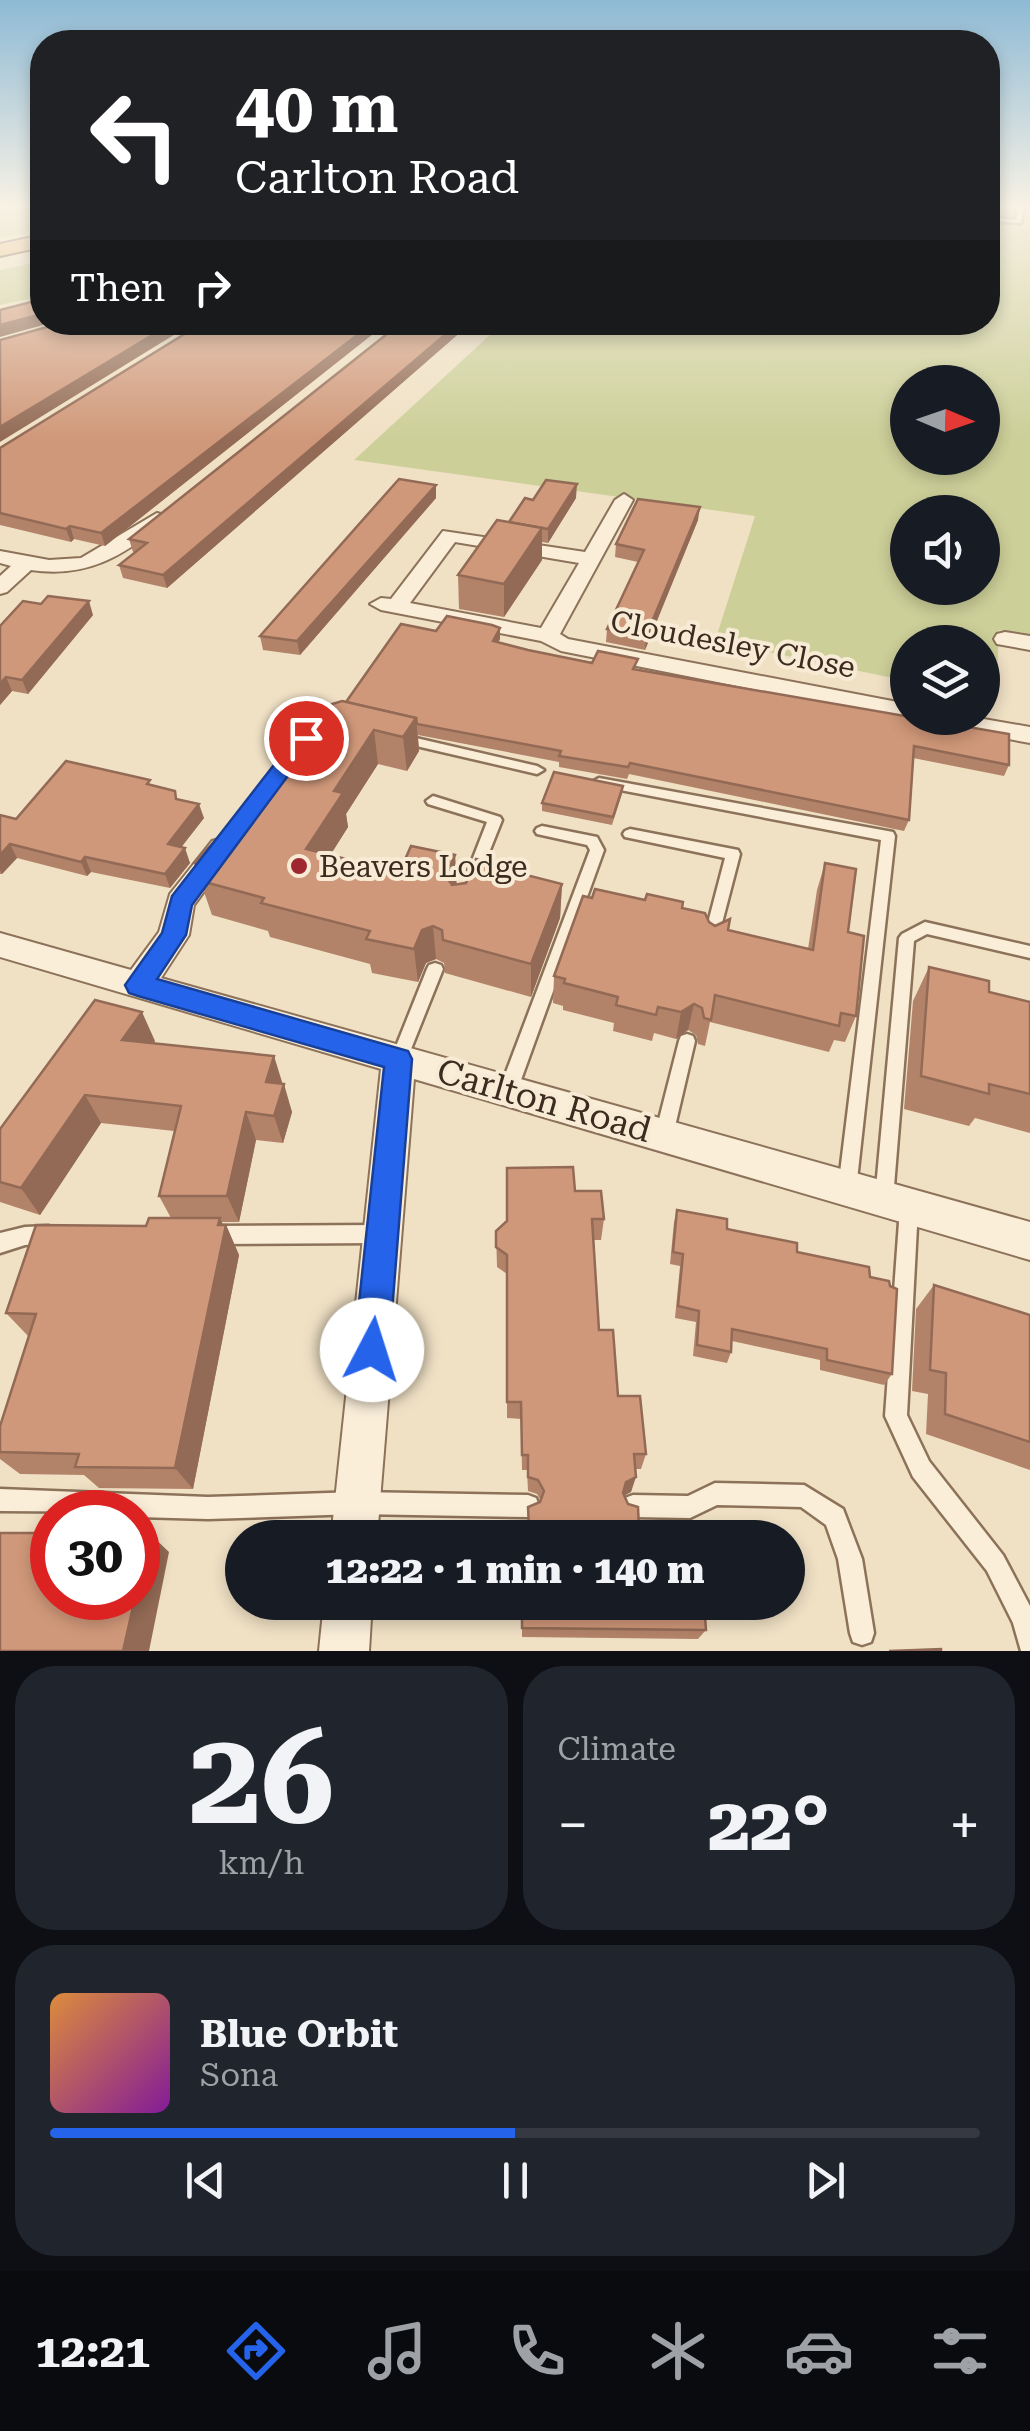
<!DOCTYPE html>
<html lang="en">
<head>
<meta charset="utf-8">
<style>
	:root { --surface:#171b24; --page:#20242c; --text:#f1f3f6; --muted:#9ea1a6; --line:#363941; --accent:#2563eb }
	body { margin:0; font-family:"Roboto Serif",serif; background:var(--page); color:var(--text); height:100vh; display:flex; flex-direction:column; font-size:38px; white-space:nowrap }
	* { box-sizing:border-box; margin:0 }
	p { font-size:32px; color:var(--muted) }
	.icon { flex:none; width:55px; height:55px; fill:none; stroke:currentColor; stroke-width:2; stroke-linecap:round; stroke-linejoin:round }
	.map { position:relative; height:1651px; overflow:hidden }
	.sheet { display:flex; flex-direction:column; gap:15px; padding:15px; background:#0d0f14; flex:1 }
	.sheet>* { flex:none }
	.guide { position:absolute; left:30px; top:30px; width:970px; height:305px; border-radius:40px; box-shadow:0 5px 15px #0003; background:#202124; color:#fff; overflow:hidden }
	.needle { width:65px; rotate:92deg }
	.controls { position:absolute; left:890px; top:365px; display:grid; gap:20px }
	.controls a { display:grid; place-items:center; width:110px; height:110px; border-radius:50%; background:var(--surface); box-shadow:0 5px 15px #0003; font-size:50px }
	.speed { position:absolute; left:30px; top:1490px; display:flex; gap:20px; font-size:50px; font-weight:700; text-align:center }
	.speed>* { display:grid; place-content:center; width:130px; height:130px; border-radius:50%; background:var(--surface); box-shadow:0 5px 15px #0003; line-height:1 }
	.speed .limit { border:15px solid #d22; background:#fff; color:#111 }
	.pin { position:absolute; display:grid; place-items:center; width:85px; height:85px; color:#fff; margin:-42px; border:5px solid #fff; border-radius:50%; box-shadow:0 2px 10px #0007 }
	.me { position:absolute; width:110px; margin:-55px; rotate:5deg; stroke-linejoin:round; filter:drop-shadow(0 0 8px #0008) }
	.turn { display:flex; align-items:center; gap:35px; height:210px; padding:0 40px; font-size:45px }
	.turn .icon { width:130px; height:130px; stroke-width:2.5 }
	.turn b { display:block; font-size:70px; line-height:85px }
	.then { display:flex; align-items:center; height:95px; padding:0 40px; background:#0003; gap:20px; font-size:38px }
	.big { font-size:75px; font-weight:800; line-height:1.1 }
	.sheet .card { flex:1; display:flex; flex-direction:column; justify-content:center; gap:15px; min-width:0; padding:0 35px; border-radius:40px; background:var(--page) }
	.sheet .dial { align-items:center; gap:0 }
	.dial b { font-size:130px; line-height:1 }
	.song { display:flex; align-items:center; gap:30px }
	.cover { width:120px; height:120px; border-radius:15px; background:linear-gradient(135deg,hsl(30 70% 55%),hsl(290 70% 35%)) }
	.played { height:10px; border-radius:5px; background:linear-gradient(90deg,var(--accent) 50%,var(--line) 50%) }
	.keys { display:flex; justify-content:space-around; direction:ltr }
	.heat { display:flex; justify-content:space-between; align-items:center; font-size:55px; direction:ltr }
	.sheet .tiles { flex:1; display:grid; gap:15px; grid-template-columns:1fr 1fr }
	.card:last-child { grid-column:span 2 }
	.trip { position:absolute; left:225px; top:1520px; width:580px; height:100px; border-radius:50px; background:var(--surface); box-shadow:0 5px 15px #0003; font-weight:800; line-height:100px; text-align:center }
	.tabs { display:flex; height:160px; justify-content:space-around; align-items:center; background:#090b0e; color:var(--muted) }
	.tabs .icon { width:70px; height:70px }
	.tabs .on { color:var(--accent) }
	.tabs b { font-size:45px; color:var(--text) }
	.map>svg:first-child { display:block }
	.green { fill:#cccf98; fill-rule:evenodd }
	.lines { fill:none; stroke-linecap:round; stroke-linejoin:round }
	.service-casing { stroke:#8d725a; stroke-width:5 }
	.minor-casing { stroke:#8d725a; stroke-width:4 }
	.trunk-casing { stroke:#5a402e; stroke-width:4 }
	.service { fill:#faeed9; fill-rule:evenodd }
	.minor { fill:#faeed9; fill-rule:evenodd }
	.trunk { fill:#ebb678; fill-rule:evenodd }
	.wall { fill:#b38369 }
	.shaded-wall { fill:#926a55 }
	.building { fill:#d0987a; stroke:#926a55; stroke-width:2.5 }
	.route { fill:#2563eb; stroke:#184099; stroke-width:2.5 }
	.poi-dot { fill:#9e2730; stroke:#f7ebd5; stroke-width:4 }
	.labels { text-anchor:middle; dominant-baseline:central; stroke-width:8; stroke-linejoin:round; paint-order:stroke }
	.street-label { font-size:30px; fill:#3c2b1f; stroke:#f7ebd5 }
	.poi-label { font-size:30px; fill:#3c2b1f; stroke:#f7ebd5; text-anchor:start }
	.near-street-label { font-size:35px; fill:#3c2b1f; stroke:#f7ebd5 }
</style>
</head>
<body>
<div class="map">
<svg width="1030" height="1651" viewBox="0 0 1030 1651">
	<rect width="100%" height="100%" fill="#f0e1c5"/>
	<g class="green">
		<polygon points="0,208 42,208 42,230 0,238"/>
		<path d="M1004 208H1030V635L999 630 996 700 983 697 982 642H908L907 681 715 641 755 516 354 460 503 323 610 322 667 329 673 322H988V210L1002 211ZM908 382H982V458H908ZM908 512H982V588H908Z"/>
		<polygon points="42,261 42,296 0,305 0,270"/>
	</g>
	<g class="lines">
		<g class="service-casing">
			<g id="service">
				<polygon points="1018,208 1024,208 1021,223 988,221 988,217 1016,220"/>
				<polygon points="403,735 537,766 544,770 537,774 399,742 397,739"/>
				<polygon points="599,778 893,832 895,836 856,1189 854,1195 847,1198 840,1195 838,1189 881,840 594,785 592,782"/>
				<polygon points="433,796 500,817 502,820 478,880 468,880 466,876 487,822 428,804 426,801"/>
				<polygon points="542,826 597,837 604,850 517,1091 514,1096 508,1099 502,1096 499,1091 590,850 587,845 537,834 535,831 537,828"/>
				<polygon points="630,829 738,850 740,854 716,946 711,948 706,946 703,942 725,858 625,837 623,834 625,831"/>
				<polygon points="925,922 1030,946 1030,958 927,934 914,941 893,1199 891,1205 884,1208 877,1205 875,1199 899,938 902,934"/>
				<polygon points="435,963 441,965 443,969 405,1064 399,1066 393,1064 391,1059 427,969 429,965"/>
				<polygon points="687,1034 693,1036 695,1041 673,1135 670,1141 664,1143 658,1141 655,1135 679,1041 681,1036"/>
				<polygon points="909,1199 916,1202 918,1208 907,1415 929,1461 1003,1555 1030,1606 1030,1651 1021,1651 1013,1623 987,1571 913,1477 885,1416 900,1208 902,1202"/>
				<polygon points="378,1225 385,1227 388,1234 385,1241 378,1243 215,1244 208,1242 205,1235 208,1228 215,1226"/>
				<polygon points="48,1226 55,1228 58,1235 55,1242 48,1244 25,1245 0,1253 0,1233 25,1227"/>
				<polygon points="715,1483 804,1485 843,1509 862,1559 874,1633 871,1642 862,1645 853,1642 850,1633 838,1559 826,1525 801,1507 717,1505 690,1518 633,1517 625,1514 622,1506 625,1498 633,1495 688,1496"/>
				<polygon points="0,1489 208,1497 357,1492 528,1495 536,1498 539,1506 536,1514 528,1517 357,1514 208,1519 138,1517 138,1512 0,1511"/>
			</g>
		</g>
		<g class="minor-casing">
			<g id="minor">
				<polygon points="149,322 187,322 208,329 201,333"/>
				<path d="M624 494 633 500 560 634 568 639 908 704V718H916L908 720 561 651 541 641 381 610 370 604 381 598 391 599 443 531 585 552 615 500ZM455 542 579 563 541 628 410 603Z"/>
				<path d="M157 513 164 515V523C121 557 87 578 31 570L7 592 0 594V576L11 566 0 563V551L49 560 81 558Z"/>
				<polygon points="1005,632 1030,636 1030,650 997,644 994,639 997,634"/>
				<polygon points="926,718 978,718 1030,727 1030,743 938,726"/>
				<polygon points="222,838 232,841 236,848 194,905 189,935 161,978 1030,1222 1030,1260 414,1079 377,1538 331,1538 381,1069 0,957 0,933 131,970 159,932 170,894 212,841"/>
				<polygon points="324,1602 372,1602 369,1651 319,1651"/>
			</g>
		</g>
		<g class="trunk-casing">
			<polygon id="trunk" points="42,235 42,247 0,256 0,244"/>
		</g>
		<use href="#service" class="service"/>
		<use href="#minor" class="minor"/>
		<use href="#trunk" class="trunk"/>
	</g>
	<g class="wall">
		<polygon points="204,322 388,322 105,546 74,539 71,542 0,525 0,448"/>
		<polygon points="402,322 472,322 167,588 123,578 119,565 135,553 133,552 129,539"/>
		<polygon points="436,485 436,498 300,655 263,650 260,636"/>
		<polygon points="576,498 548,543 542,542 542,560 504,617 459,609 458,575 509,522"/>
		<polygon points="698,520 645,650 606,642 607,629 638,562 615,557 616,544"/>
		<polygon points="93,615 28,694 12,691 0,705 0,626"/>
		<polygon points="500,628 500,639 498,642 528,650 636,670 1009,765 1004,776 913,758 909,820 904,831 629,774 627,779 559,767 559,762 418,735 419,751 407,771 378,764 346,814 348,827 330,855 378,867 455,855 456,884 508,870 562,884 560,918 531,997 445,973 444,963 436,959 426,963 418,982 372,973 370,964 270,937 268,931 212,915 194,863 346,702 436,631"/>
		<polygon points="152,785 175,791 177,799 204,818 181,847 190,863 170,888 91,872 87,876 17,858 2,874 0,874 0,815 16,819"/>
		<polygon points="623,786 622,794 612,825 542,811 542,803"/>
		<polygon points="825,863 848,932 856,1016 845,1042 834,1040 829,1052 710,1022 705,1046 698,1044 696,1035 688,1030 676,1039 654,1033 652,1041 613,1031 614,1023 563,1010 563,1006 553,1003 554,976 592,898 682,908 709,922 728,930 808,949 817,890"/>
		<polygon points="929,967 989,992 1030,1002 1030,1133 975,1118 969,1126 904,1109 913,1001"/>
		<polygon points="155,1041 153,1044 282,1084 292,1112 283,1143 256,1140 239,1222 222,1222 223,1225 226,1225 239,1255 193,1489 99,1488 84,1475 20,1474 0,1459 0,1426 29,1337 6,1313 146,1226 171,1218 159,1196 174,1131 101,1123 40,1215 0,1202 0,1129"/>
		<polygon points="575,1191 604,1219 601,1240 594,1240 599,1330 618,1396 646,1454 641,1469 635,1469 631,1492 528,1528 541,1501 537,1494 528,1491 527,1470 522,1470 521,1419 507,1418 507,1274 497,1267 496,1231"/>
		<polygon points="677,1210 727,1229 870,1277 892,1374 884,1385 820,1370 820,1360 732,1341 731,1352 727,1363 693,1356 696,1322 675,1318 680,1266 670,1264 674,1222"/>
		<polygon points="934,1285 1030,1315 1030,1470 926,1434 928,1394 912,1391 916,1309"/>
		<polygon points="522,1602 706,1630 698,1639 522,1637"/>
	</g>
	<g class="shaded-wall">
		<polygon points="42,314 42,322 54,322 0,337 0,325"/>
		<polygon points="175,322 177,333 0,442 0,427"/>
		<polygon points="374,322 388,322 105,546 101,533"/>
		<polygon points="460,322 472,322 167,588 163,575"/>
		<polygon points="577,484 576,498 548,543 548,529"/>
		<polygon points="436,485 436,498 300,655 297,641"/>
		<polygon points="700,507 698,520 645,650 646,636"/>
		<polygon points="70,526 74,539 71,542 66,529"/>
		<polygon points="542,528 542,560 504,617 504,584"/>
		<polygon points="89,601 93,615 28,694 22,680"/>
		<polygon points="500,628 500,639 493,652 493,641"/>
		<polygon points="6,677 12,691 0,705 0,684"/>
		<polygon points="416,718 419,751 407,771 403,737"/>
		<polygon points="374,730 378,764 346,814 348,827 313,883 306,849 334,791"/>
		<polygon points="199,804 204,818 173,858 168,844"/>
		<polygon points="10,844 17,858 2,874 0,870 0,855"/>
		<polygon points="185,848 190,863 170,888 165,874"/>
		<polygon points="455,855 457,889 448,910 446,876"/>
		<polygon points="85,857 91,872 87,876 81,862"/>
		<polygon points="562,884 560,918 531,997 531,964"/>
		<polygon points="433,926 436,959 426,963 418,982 414,949 422,930"/>
		<polygon points="694,1004 688,1030 676,1039 681,1012"/>
		<polygon points="142,1012 155,1041 136,1069 122,1040"/>
		<polygon points="274,1056 283,1085 266,1082"/>
		<polygon points="284,1084 292,1112 283,1143 274,1116"/>
		<polygon points="85,1095 101,1123 40,1215 21,1188"/>
		<polygon points="246,1112 256,1140 239,1222 227,1196"/>
		<polygon points="220,1218 225,1230 226,1225 239,1255 193,1489 175,1468"/>
		<polygon points="636,1477 631,1492 622,1497 626,1482"/>
		<polygon points="149,1533 169,1552 149,1651 123,1651 135,1598 138,1598 138,1584"/>
	</g>
	<g class="building">
		<polygon points="42,299 42,314 0,325 0,310"/>
		<polygon points="65,322 174,322 0,427 0,340"/>
		<polygon points="204,322 374,322 101,533 70,526 66,529 0,513 0,448"/>
		<polygon points="402,322 460,322 163,575 119,565 147,543 129,539"/>
		<polygon points="399,479 436,485 297,641 260,636"/>
		<polygon points="546,480 577,484 548,529 509,522 525,498 533,500"/>
		<polygon points="638,499 700,507 646,636 607,629 644,550 616,544"/>
		<polygon points="497,520 542,528 504,584 458,575"/>
		<polygon points="48,596 89,601 22,680 6,677 0,684 0,626 23,601 41,604"/>
		<polygon points="447,616 492,625 500,628 493,641 528,650 592,663 598,651 638,659 633,669 1009,734 1009,765 914,746 909,820 630,763 628,767 559,756 561,751 417,724 416,718 346,702 401,624 436,631"/>
		<polygon points="342,701 416,718 403,737 374,730 334,791 343,793 306,849 378,867 382,859 403,864 411,846 455,855 446,876 452,885 466,883 476,859 508,865 507,870 562,884 531,964 443,940 442,930 433,926 422,930 414,949 366,939 370,931 261,903 264,898 201,881 212,867 194,863 250,803 322,707"/>
		<polygon points="66,761 150,780 147,784 175,791 176,799 199,804 168,844 185,848 165,874 85,857 81,862 10,844 0,855 0,815 16,819"/>
		<polygon points="554,772 623,786 613,817 542,803"/>
		<polygon points="825,863 856,869 848,932 864,936 856,1016 841,1013 839,1026 715,995 711,1020 704,1018 702,1008 694,1004 681,1012 658,1007 656,1015 616,1005 618,997 564,983 565,979 554,976 583,896 592,898 595,889 645,900 647,894 683,902 682,908 705,913 709,922 715,926 730,919 728,930 813,950"/>
		<polygon points="929,967 989,981 989,992 1030,1002 1030,1094 989,1084 989,1094 921,1076"/>
		<polygon points="95,1000 142,1012 122,1040 274,1056 266,1082 284,1084 274,1116 246,1112 227,1196 159,1196 181,1106 85,1095 21,1188 0,1182 0,1129"/>
		<polygon points="573,1167 575,1191 601,1191 604,1219 592,1219 599,1330 613,1330 618,1396 640,1396 646,1454 634,1454 636,1477 626,1482 623,1493 628,1504 638,1507 639,1529 696,1529 697,1538 522,1538 522,1528 529,1528 528,1507 540,1502 544,1491 538,1480 528,1477 528,1455 522,1455 521,1402 507,1402 507,1255 496,1247 496,1231 507,1221 507,1168"/>
		<polygon points="677,1210 727,1219 727,1229 797,1243 797,1252 869,1267 870,1277 889,1281 890,1286 897,1289 892,1374 827,1360 827,1349 732,1329 731,1352 697,1345 699,1311 678,1306 683,1254 673,1252"/>
		<polygon points="149,1218 220,1218 218,1225 226,1225 175,1468 75,1467 79,1454 0,1452 0,1426 36,1314 6,1313 36,1225 146,1226"/>
		<polygon points="934,1285 1030,1315 1030,1442 945,1414 946,1373 930,1370"/>
		<polygon points="0,1533 52,1533 52,1598 135,1598 123,1651 0,1651"/>
		<polygon points="138,1533 149,1533 138,1584"/>
		<polygon points="522,1602 704,1602 706,1630 522,1628"/>
		<polygon points="941,1649 941,1651 889,1651"/>
	</g>
	<linearGradient id="sky" x2="0" y2="1"><stop stop-color="#8ebad5"/><stop offset="0.47" stop-color="#f8f2e5"/><stop offset="1" stop-color="#f8f2e5" stop-opacity="0"/></linearGradient>
	<rect width="1030" height="439" fill="url(#sky)"/>
	<polygon class="route" points="306,732 316,738 192,905 186,935 157,979 408,1051 412,1059 389,1350 384,1362 372,1367 359,1362 354,1350 384,1067 138,996 129,993 125,985 162,933 172,896 298,734"/>
	<circle class="poi-dot" cx="299" cy="866" r="10"/>
	<g class="labels">
		<g class="street-label">
			<text transform="translate(733 644) rotate(11)">Cloudesley Close</text>
		</g>
		<g class="poi-label">
			<text x="319" y="866">Beavers Lodge</text>
		</g>
		<g class="near-street-label">
			<text transform="translate(544 1101) rotate(16)">Carlton Road</text>
		</g>
	</g>
</svg>
<div class="controls">
<a><svg class="needle" viewBox="-14 -14 28 28"><path d="M0-13l5 13h-10z" fill="#e53935"/><path d="M0 13l5-13h-10z" fill="#9ea1a6"/></svg></a>
<a><svg class="icon" aria-label="sound" viewBox="0 0 24 24"><path d="M4 9h4l5-4v14l-5-4H4zM17 9q2 3 0 6"/></svg></a>
<a><svg class="icon" aria-label="layers" viewBox="0 0 24 24"><path d="M12 4l9 5-9 5-9-5zM3 14l9 5 9-5"/></svg></a>
</div>
<div class="speed"><div class="limit">30</div></div>
<div class="pin" style="left:306px;top:738px;background:#d93025"><svg class="icon" aria-label="arrive" viewBox="0 0 24 24"><path d="M6 21V4h12l-3 4 3 4H6"/></svg></div>
<svg class="me" style="left:372px;top:1350px" viewBox="-20 -20 40 40"><circle r="19" fill="#fff"/><path d="M0-13L10 11 0 6-10 11z" fill="#2563eb"/></svg>
<div class="trip">12:22 · 1 min · 140 m</div>
<div class="guide">
<div class="turn"><svg class="icon" aria-label="left" viewBox="0 0 24 24"><path d="M17 20v-9H6M10 6l-5 5 5 5"/></svg><div><b>40 m</b>Carlton Road</div></div>
<div class="then">Then<svg class="icon" aria-label="right" viewBox="0 0 24 24"><path d="M7 20v-9h11M14 6l5 5-5 5"/></svg></div>
</div>
</div>
<section class="sheet">
<div class="tiles">
<div class="card dial"><b>26</b><p>km/h</p></div>
<div class="card"><p>Climate</p>
<div class="heat"><a>−</a><b class="big">22°</b><a>+</a></div>
</div>
<div class="card">
<div class="song"><i class="cover"></i><div><b>Blue Orbit</b><p>Sona</p></div></div>
<div class="played"></div>
<div class="keys"><svg class="icon" aria-label="previous" viewBox="0 0 24 24"><path d="M18 5L8 12l10 7zM5 5v14"/></svg><svg class="icon" aria-label="pause" viewBox="0 0 24 24"><path d="M8 5v14M16 5v14"/></svg><svg class="icon" aria-label="next" viewBox="0 0 24 24"><path d="M6 5l10 7-10 7zM19 5v14"/></svg></div>
</div>
</div>
</section>
<nav class="tabs">
<b>12:21</b>
<svg class="icon on" aria-label="directions" viewBox="0 0 24 24"><path d="M12 3l9 9-9 9-9-9zM9 14v-3h6M13 9l2 2-2 2"/></svg>
<svg class="icon" aria-label="music" viewBox="0 0 24 24"><path d="M9 18V5l10-2v13"/><circle cx="6" cy="18" r="3"/><circle cx="16" cy="16" r="3"/></svg>
<svg class="icon" aria-label="phone" viewBox="0 0 24 24"><path d="M5 4h4l2 5-3 2q2 4 5 5l2-3 5 2v4C11 20 4 13 5 4z"/></svg>
<svg class="icon" aria-label="climate" viewBox="0 0 24 24"><path d="M12 3v18M4 7l16 10M4 17L20 7"/></svg>
<svg class="icon" aria-label="car" viewBox="0 0 24 24"><path d="M5 17H2v-5l4-1 3-4h7l3 4 3 1v5h-3M9 17h6M6 11h13"/><circle cx="7" cy="17" r="2"/><circle cx="17" cy="17" r="2"/></svg>
<svg class="icon" aria-label="filters" viewBox="0 0 24 24"><path d="M4 7h16M4 17h16"/><circle cx="9" cy="7" r="2"/><circle cx="15" cy="17" r="2"/></svg>
</nav>
</body>
</html>
